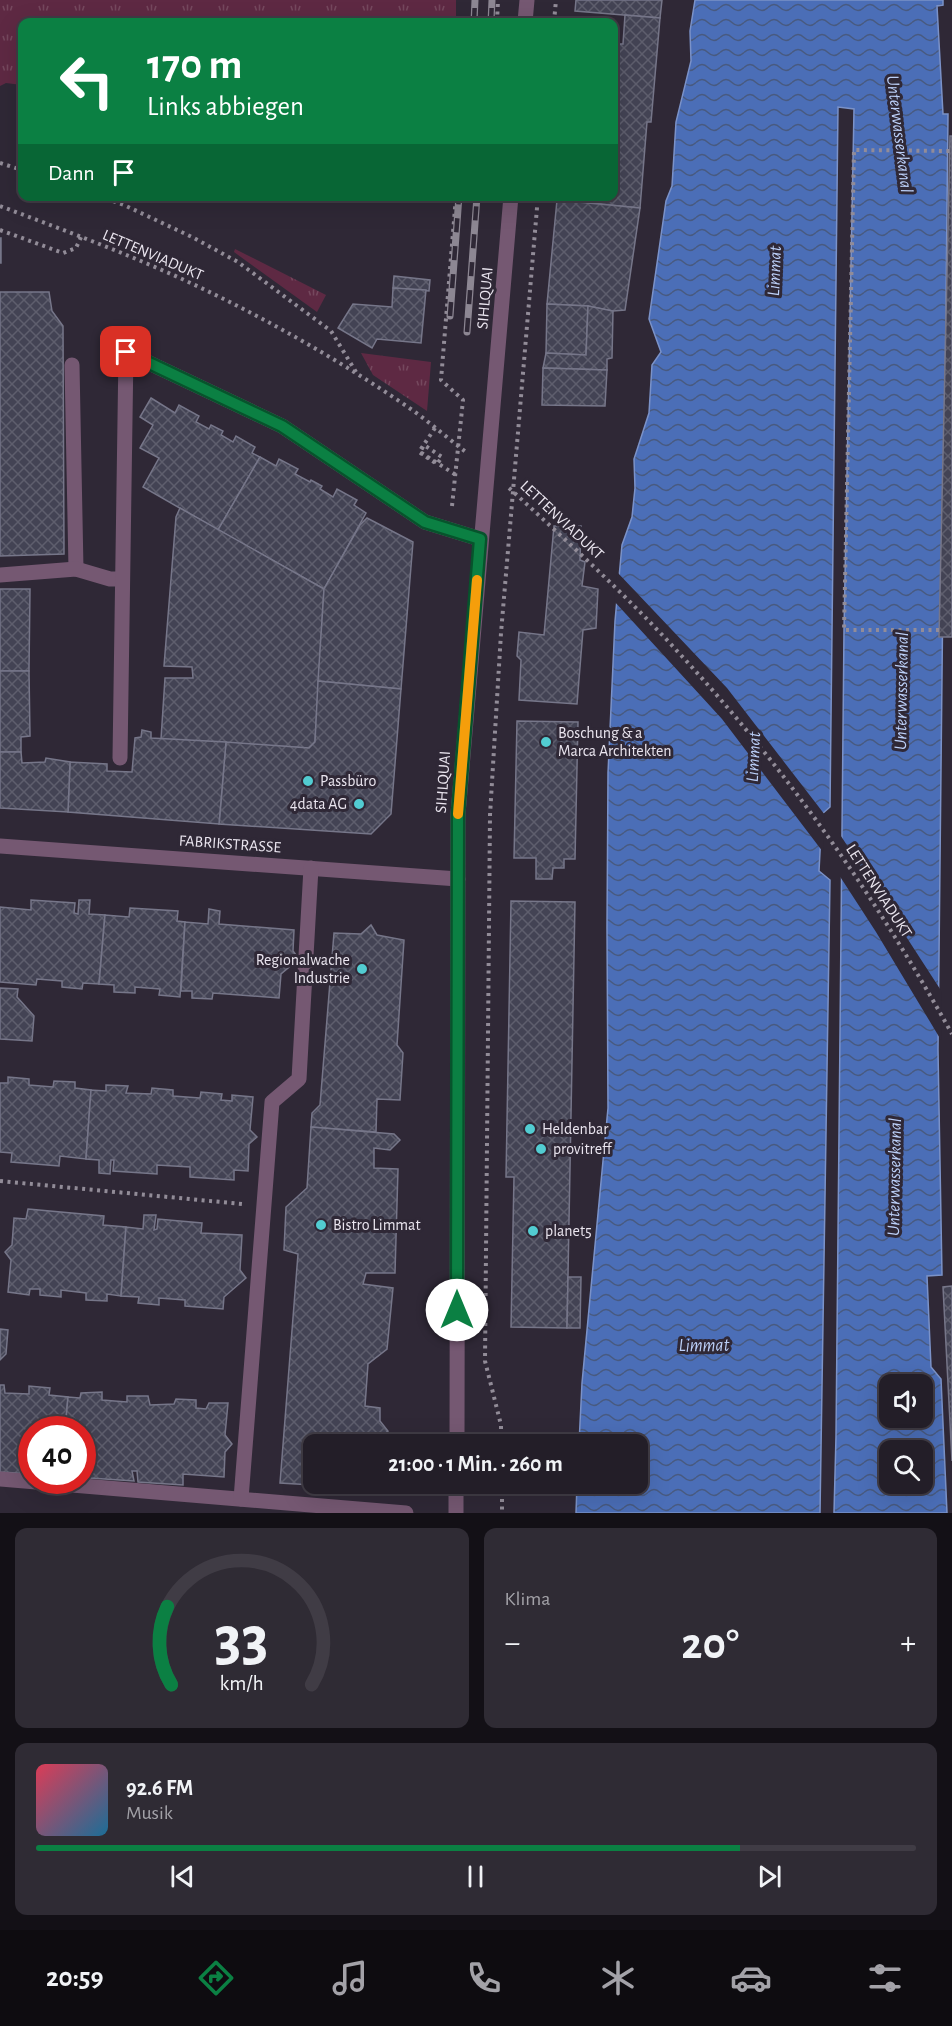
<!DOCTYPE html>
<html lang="de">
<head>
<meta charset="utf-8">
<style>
	:root { --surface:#231e28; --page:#2f2b34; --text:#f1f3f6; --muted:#a3a2a8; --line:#403c45; --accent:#0b8043 }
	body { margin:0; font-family:"Alegreya Sans",sans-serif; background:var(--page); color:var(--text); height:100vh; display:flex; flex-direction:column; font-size:22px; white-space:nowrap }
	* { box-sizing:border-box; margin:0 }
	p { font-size:20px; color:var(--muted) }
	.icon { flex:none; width:33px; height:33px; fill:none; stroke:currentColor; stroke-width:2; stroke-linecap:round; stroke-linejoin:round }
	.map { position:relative; height:1513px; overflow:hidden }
	.panel { display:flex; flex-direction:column; gap:15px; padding:15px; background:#131016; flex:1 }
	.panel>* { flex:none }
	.guide { position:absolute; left:18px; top:18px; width:600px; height:183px; border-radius:12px; box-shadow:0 6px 24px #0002,0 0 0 2px var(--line); background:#0b8043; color:#fff; overflow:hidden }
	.tools { position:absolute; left:879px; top:1374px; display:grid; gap:12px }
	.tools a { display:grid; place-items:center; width:54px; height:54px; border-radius:12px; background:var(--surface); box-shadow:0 6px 24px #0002,0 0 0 2px var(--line); font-size:30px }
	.speed { position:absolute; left:18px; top:1416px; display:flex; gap:12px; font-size:30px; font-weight:700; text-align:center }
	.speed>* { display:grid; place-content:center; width:78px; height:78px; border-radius:50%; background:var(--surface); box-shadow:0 6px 24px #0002,0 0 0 2px var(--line); line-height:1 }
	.speed .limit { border:9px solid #d22; background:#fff; color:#111 }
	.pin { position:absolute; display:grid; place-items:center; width:51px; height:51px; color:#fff; margin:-26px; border-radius:12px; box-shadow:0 3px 9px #0006 }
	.me { position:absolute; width:66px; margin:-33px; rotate:0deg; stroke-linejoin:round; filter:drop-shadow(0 0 4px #0008) }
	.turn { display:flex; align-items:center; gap:21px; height:126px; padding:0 30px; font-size:27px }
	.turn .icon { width:78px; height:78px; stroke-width:2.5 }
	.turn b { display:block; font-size:42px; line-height:51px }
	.then { display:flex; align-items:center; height:57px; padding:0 30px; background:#0003; gap:12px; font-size:22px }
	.big { font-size:45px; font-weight:700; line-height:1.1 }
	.panel .tile { flex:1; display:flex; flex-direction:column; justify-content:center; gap:9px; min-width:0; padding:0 21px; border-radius:12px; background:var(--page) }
	.panel .dial { align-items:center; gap:0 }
	.dial svg { height:156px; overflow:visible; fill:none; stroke:var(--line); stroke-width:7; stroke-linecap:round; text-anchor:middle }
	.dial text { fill:var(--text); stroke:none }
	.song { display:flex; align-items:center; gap:18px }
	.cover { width:72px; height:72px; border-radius:9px; background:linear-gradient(135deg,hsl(350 70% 55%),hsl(200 70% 35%)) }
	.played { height:6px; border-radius:3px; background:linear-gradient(90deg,var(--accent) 80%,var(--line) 80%) }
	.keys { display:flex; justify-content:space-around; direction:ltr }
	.heat { display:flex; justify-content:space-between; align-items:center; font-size:33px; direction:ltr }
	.panel .tiles { flex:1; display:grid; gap:15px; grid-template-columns:1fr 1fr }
	.tile:last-child { grid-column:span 2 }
	.trip { position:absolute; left:303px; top:1434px; width:345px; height:60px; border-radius:12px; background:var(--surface); box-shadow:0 6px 24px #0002,0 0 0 2px var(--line); font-weight:700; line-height:60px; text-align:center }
	.menu { display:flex; height:96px; justify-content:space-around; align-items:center; background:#0e0c10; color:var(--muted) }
	.menu .icon { width:42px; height:42px }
	.menu .current { color:var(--accent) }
	.menu b { font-size:27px; color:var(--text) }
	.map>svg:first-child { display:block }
	.grass { fill:url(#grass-tufts) }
	.water { fill:url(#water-waves); stroke:#7b92c8; stroke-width:1.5; fill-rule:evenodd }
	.pier { fill:#2f2836 }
	.building { fill:url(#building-cross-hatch); stroke:#767689; stroke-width:1.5 }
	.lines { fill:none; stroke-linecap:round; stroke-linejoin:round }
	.path { stroke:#928c98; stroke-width:4; stroke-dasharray:3 4.5; stroke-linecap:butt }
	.minor { stroke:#755872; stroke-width:15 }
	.rail-casing { stroke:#8d8793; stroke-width:7 }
	.rail { stroke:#2f2836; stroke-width:4.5; stroke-dasharray:14; stroke-linecap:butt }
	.route-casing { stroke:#07532c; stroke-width:15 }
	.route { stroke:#0b8043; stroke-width:10 }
	.slow { stroke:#f59e0b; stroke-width:10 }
	.poi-dot { fill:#52ccd1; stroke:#2f2836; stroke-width:2 }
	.labels { text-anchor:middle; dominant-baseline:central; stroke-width:6; stroke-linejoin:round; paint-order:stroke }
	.street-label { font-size:16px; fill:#eae5ef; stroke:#2f2836 }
	.poi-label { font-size:16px; fill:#eae5ef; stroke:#2f2836; text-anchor:start }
	.water-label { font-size:18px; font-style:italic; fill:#bcd0f9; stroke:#2f2836 }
</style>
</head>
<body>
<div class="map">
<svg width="952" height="1513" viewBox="0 0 952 1513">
	<defs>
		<pattern id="grass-tufts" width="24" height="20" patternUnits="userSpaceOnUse" patternTransform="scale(1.5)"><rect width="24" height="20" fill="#5e2943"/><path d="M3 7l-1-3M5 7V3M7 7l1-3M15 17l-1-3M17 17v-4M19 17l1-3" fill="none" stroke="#75485e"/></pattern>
		<pattern id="water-waves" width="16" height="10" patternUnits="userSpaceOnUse" patternTransform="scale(1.5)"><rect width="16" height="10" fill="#4b6eb7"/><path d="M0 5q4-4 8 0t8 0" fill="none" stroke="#485a80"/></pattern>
		<pattern id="building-cross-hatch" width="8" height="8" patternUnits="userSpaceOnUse" patternTransform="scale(1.5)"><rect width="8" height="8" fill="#434354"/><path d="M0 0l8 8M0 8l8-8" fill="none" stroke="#5e5e6d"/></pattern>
	</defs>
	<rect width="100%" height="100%" fill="#2f2836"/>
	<g class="grass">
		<polygon points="0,0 456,0 456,22 22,22 22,85 6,83 0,86"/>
		<polygon points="235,249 326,295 317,312 234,252"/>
		<polygon points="361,353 431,362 427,411 373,375"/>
	</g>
	<path class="water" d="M695 0H943V5L937 6 943 114H948L938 1050 942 1275 927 1276 931 1367 941 1379 947 1513H834L836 1436 844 630 854 109 838 107 830 807 822 814 819 871 830 880 820 1513H576L577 1484H638V1444H579L582 1383 608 1108 607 927 608 773 615 621 622 545 632 517 635 488 634 459 649 413 652 365 661 352 649 319 666 201 672 186 676 122 691 61 690 31ZM890 1384H922V1418H890ZM890 1450H922V1484H890Z"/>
	<g class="pier">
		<polygon points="617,572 727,688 825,815 823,852 722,719 614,601"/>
		<polygon points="839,833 942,992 941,1040 876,932 839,875"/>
	</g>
	<g class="building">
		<polygon points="576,0 662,0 660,18 575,11"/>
		<polygon points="625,15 660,18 651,122 647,122 640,208 557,200 557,196 614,196 614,44 623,44"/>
		<polygon points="18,101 22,101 22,128 19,128"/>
		<polygon points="950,136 952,136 952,637 939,637"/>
		<polygon points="557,200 640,208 625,310 613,311 588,306 547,304"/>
		<rect x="0" y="238" width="1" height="25"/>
		<polygon points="394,276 430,280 429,291 393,288"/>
		<polygon points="393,288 426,290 421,343 377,339 372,348 338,328 353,304 392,307"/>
		<polygon points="0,292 49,292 52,311 63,326 64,554 0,556"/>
		<polygon points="547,304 588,306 586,355 546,353"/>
		<polygon points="588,306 613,311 612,358 607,359 607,370 543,368 546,353 586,355"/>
		<polygon points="543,368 607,370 605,406 542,405"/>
		<polygon points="151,398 175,413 179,405 199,416 196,422 209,429 211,425 223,431 221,435 233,442 236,436 255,447 252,453 260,457 218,530 143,487 159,458 140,448 153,425 140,417"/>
		<polygon points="260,457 276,466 279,459 298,469 295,474 310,482 311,480 322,486 320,489 333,497 337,489 357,500 354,505 366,513 324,589 218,530"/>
		<polygon points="180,508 324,589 315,742 309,748 161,739 165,678 193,678 192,667 164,666 176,517"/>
		<polygon points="367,518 413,542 401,689 318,681 324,589 360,525"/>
		<polygon points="554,526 581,526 580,560 585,562 582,586 598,589 596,628 583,630 577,704 519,700 521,660 517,656 519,632 544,635"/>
		<polygon points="0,589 30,589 29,671 0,671"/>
		<polygon points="0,671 29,671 30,736 21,737 21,752 0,752"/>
		<polygon points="318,681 401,689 391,814 371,834 219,824 226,742 309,748 315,742"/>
		<polygon points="517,721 578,722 575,859 564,859 564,868 553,868 552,879 536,879 536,858 514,858"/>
		<polygon points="142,730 151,732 151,738 226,742 219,824 68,812 70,762 107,764 107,771 132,772 135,738 141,737"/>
		<polygon points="0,752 21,752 22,763 45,762 46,758 70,762 68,812 0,808"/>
		<polygon points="31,900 75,903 74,913 78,914 79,900 90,900 89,914 105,915 99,984 83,983 82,989 62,987 62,981 37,979 36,985 0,982 0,907 31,910"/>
		<polygon points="511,901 575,902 567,1328 511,1327 514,1177 506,1177"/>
		<polygon points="130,908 178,911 177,921 185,922 180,997 159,995 160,989 135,987 135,993 114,992 114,985 99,984 105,915 129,917"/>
		<polygon points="209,909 220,911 219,924 294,930 293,951 299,959 281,974 279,998 213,993 212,999 192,998 192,991 181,991 185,922 208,924"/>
		<polygon points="371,925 377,935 404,940 397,1045 403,1053 400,1100 377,1099 376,1132 311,1127 312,1113 320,1105 334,933 361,934"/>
		<polygon points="0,988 18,989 17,997 34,1016 32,1041 0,1039"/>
		<polygon points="8,1077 29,1079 29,1085 53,1087 54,1081 75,1082 75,1088 91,1090 86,1159 60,1156 59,1166 11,1162 12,1153 0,1152 0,1083 8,1083"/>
		<polygon points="106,1085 128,1086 126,1093 151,1094 152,1088 173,1090 173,1096 200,1098 201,1092 222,1094 221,1100 232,1101 232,1095 253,1097 250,1130 257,1137 249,1144 248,1171 234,1170 234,1180 190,1177 190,1167 157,1165 157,1174 113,1171 114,1160 111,1160 110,1174 99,1173 99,1160 86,1159 91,1090 106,1091"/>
		<polygon points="311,1127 394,1134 400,1140 390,1150 374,1148 374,1168 398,1169 395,1273 366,1273 363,1284 393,1288 387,1349 368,1364 365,1406 380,1408 380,1421 388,1431 379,1438 369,1438 368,1444 314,1444 314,1484 363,1484 362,1488 280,1483 298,1254 284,1250 286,1207 307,1188"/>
		<polygon points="28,1209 104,1216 103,1225 126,1227 121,1296 107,1294 107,1301 86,1300 86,1293 61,1290 61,1297 40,1295 40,1289 30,1289 29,1295 8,1292 11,1260 5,1252 12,1245 14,1218 26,1219"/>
		<polygon points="144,1215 156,1215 154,1230 157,1229 158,1219 202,1223 201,1233 242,1235 240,1270 246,1278 224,1297 223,1309 185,1306 185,1300 159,1298 159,1305 138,1303 139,1297 121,1296 126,1227 143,1229"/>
		<polygon points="568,1277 581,1277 580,1328 567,1328"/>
		<polygon points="952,1286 952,1461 943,1287"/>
		<polygon points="0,1329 8,1330 6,1354 0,1360"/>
		<polygon points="0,1385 4,1385 5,1393 29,1394 29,1386 50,1388 49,1395 68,1397 65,1430 32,1430 32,1474 0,1472"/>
		<polygon points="102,1392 102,1400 127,1402 127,1396 148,1396 150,1405 174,1404 176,1399 196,1400 196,1408 206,1409 209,1403 228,1403 225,1435 232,1444 225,1452 224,1477 183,1474 183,1485 138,1482 137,1471 132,1471 134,1481 90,1478 89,1467 84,1467 85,1484 82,1480 82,1430 65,1430 68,1397 80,1398 81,1393"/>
	</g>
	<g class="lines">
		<g class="path">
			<polyline points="497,22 498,0"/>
			<polyline points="554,22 556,0"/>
			<polyline points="0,163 22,170"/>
			<polyline points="99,196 124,205 192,237 238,262 331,331 356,372"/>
			<path d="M0 206C61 229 123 252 182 279 260 315 334 357 405 405 426 419 446 437 466 452"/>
			<polyline points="0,230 63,253 76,248 81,237"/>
			<polyline points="435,428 419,452 437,464 442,457 424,445 420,452 456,475"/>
			<path d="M509 488C567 541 625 594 678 652 785 767 876 897 952 1034"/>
			<polyline points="452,506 463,400 441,380 456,196"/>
			<polyline points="939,630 844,630 854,150 950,151"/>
			<polyline points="0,1181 242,1204"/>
			<polyline points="501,1444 501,1425 485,1361 490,815 501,633 538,196"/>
			<polyline points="502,1484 502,1513"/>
		</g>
		<g class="minor">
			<polyline points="525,22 527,0"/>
			<polyline points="72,365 76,569"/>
			<polyline points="0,575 76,569 110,579 122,579"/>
			<polyline points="120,758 126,352 282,426 425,522 480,539"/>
			<polyline points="0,846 458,879"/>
			<polyline points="457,1444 458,814 511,196"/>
			<polyline points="0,1479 406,1513"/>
			<polyline points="241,1499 272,1102 299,1079 311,868"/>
			<polyline points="456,1513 456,1484"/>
		</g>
		<g class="rail-casing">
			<g id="rail">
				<polyline points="474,22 475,0"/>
				<polyline points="491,22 492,0"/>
				<polyline points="450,316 459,196"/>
				<polyline points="467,332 477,196"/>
			</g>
		</g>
		<use href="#rail" class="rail"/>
	</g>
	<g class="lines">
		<g class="route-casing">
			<polyline id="route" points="126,352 282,426 425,522 480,539 458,814 457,1310"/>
		</g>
		<use href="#route" class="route"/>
		<polyline class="slow" points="458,814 477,580"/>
	</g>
	<g class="poi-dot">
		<circle cx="546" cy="742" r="6"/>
		<circle cx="308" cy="781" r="6"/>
		<circle cx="359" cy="804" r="6"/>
		<circle cx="362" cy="969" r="6"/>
		<circle cx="530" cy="1129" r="6"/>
		<circle cx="541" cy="1149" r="6"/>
		<circle cx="321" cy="1225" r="6"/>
		<circle cx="533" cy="1231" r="6"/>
	</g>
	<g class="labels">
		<g class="street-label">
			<text transform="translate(153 255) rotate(23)">LETTENVIADUKT</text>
			<text transform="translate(485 298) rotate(-85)">SIHLQUAI</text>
			<text transform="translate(562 520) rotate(43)">LETTENVIADUKT</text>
			<text transform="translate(443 782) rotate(-86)">SIHLQUAI</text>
			<text transform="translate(230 844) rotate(4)">FABRIKSTRASSE</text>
			<text transform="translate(879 891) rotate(57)">LETTENVIADUKT</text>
		</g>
		<g class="poi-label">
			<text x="558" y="733">Boschung &amp; a<tspan x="558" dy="18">Marca Architekten</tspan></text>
			<text x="320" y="781">Passbüro</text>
			<text x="347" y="804" text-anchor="end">4data AG</text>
			<text x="350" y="960" text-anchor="end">Regionalwache<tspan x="350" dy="18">Industrie</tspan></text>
			<text x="542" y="1129">Heldenbar</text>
			<text x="553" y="1149">provitreff</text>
			<text x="333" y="1225">Bistro Limmat</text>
			<text x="545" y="1231">planet5</text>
		</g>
		<g class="water-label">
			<text transform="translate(899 134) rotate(83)">Unterwasserkanal</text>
			<text transform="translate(775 271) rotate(-88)">Limmat</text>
			<text transform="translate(902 691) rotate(-89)">Unterwasserkanal</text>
			<text transform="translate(754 757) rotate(-87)">Limmat</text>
			<text transform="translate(895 1177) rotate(-89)">Unterwasserkanal</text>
			<text x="704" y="1346">Limmat</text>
		</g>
	</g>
</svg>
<div class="tools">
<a><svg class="icon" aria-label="sound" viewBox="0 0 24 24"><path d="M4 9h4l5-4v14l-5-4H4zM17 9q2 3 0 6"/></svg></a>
<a><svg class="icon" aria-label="search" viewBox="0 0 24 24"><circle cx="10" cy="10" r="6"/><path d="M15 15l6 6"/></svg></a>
</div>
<div class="speed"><div class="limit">40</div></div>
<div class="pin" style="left:126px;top:352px;background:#d93025"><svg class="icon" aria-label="arrive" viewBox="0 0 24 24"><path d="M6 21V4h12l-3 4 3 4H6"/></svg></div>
<svg class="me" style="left:457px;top:1310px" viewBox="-20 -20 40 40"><circle r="19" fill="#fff"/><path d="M0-13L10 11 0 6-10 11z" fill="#0b8043"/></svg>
<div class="trip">21:00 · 1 Min. · 260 m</div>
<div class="guide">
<div class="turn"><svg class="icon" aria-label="left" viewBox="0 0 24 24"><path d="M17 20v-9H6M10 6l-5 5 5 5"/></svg><div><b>170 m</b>Links abbiegen</div></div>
<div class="then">Dann<svg class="icon" aria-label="arrive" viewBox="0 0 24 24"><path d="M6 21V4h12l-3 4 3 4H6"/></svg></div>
</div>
</div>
<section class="panel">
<div class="tiles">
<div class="tile dial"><svg viewBox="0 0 100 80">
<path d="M14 69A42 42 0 1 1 86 69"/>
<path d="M14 69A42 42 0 0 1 12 29" stroke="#0b8043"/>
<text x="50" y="56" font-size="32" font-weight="700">33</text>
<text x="50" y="72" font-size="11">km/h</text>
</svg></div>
<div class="tile"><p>Klima</p>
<div class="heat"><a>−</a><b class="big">20°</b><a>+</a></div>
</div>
<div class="tile">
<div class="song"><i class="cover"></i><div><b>92.6 FM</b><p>Musik</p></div></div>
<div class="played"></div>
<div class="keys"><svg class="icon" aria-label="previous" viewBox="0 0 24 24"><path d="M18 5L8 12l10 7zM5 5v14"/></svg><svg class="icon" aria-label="pause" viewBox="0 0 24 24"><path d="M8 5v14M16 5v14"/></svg><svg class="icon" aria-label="next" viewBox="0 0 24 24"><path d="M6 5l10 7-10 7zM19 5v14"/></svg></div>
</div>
</div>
</section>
<nav class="menu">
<b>20:59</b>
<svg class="icon current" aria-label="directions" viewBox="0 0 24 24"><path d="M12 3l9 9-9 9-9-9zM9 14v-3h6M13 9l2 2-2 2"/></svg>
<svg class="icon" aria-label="music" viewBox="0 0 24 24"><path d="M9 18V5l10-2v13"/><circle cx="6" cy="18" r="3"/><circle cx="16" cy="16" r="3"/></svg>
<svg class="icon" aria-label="phone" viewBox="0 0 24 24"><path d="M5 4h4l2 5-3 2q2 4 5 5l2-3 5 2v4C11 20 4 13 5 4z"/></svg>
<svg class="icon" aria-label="climate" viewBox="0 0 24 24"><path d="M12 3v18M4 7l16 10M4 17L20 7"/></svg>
<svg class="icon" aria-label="car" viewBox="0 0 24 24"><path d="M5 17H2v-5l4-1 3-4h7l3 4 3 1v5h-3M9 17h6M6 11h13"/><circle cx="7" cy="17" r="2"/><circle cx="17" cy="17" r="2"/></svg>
<svg class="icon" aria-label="filters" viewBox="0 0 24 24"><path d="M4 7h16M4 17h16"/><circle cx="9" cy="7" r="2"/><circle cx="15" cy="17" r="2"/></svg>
</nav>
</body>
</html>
